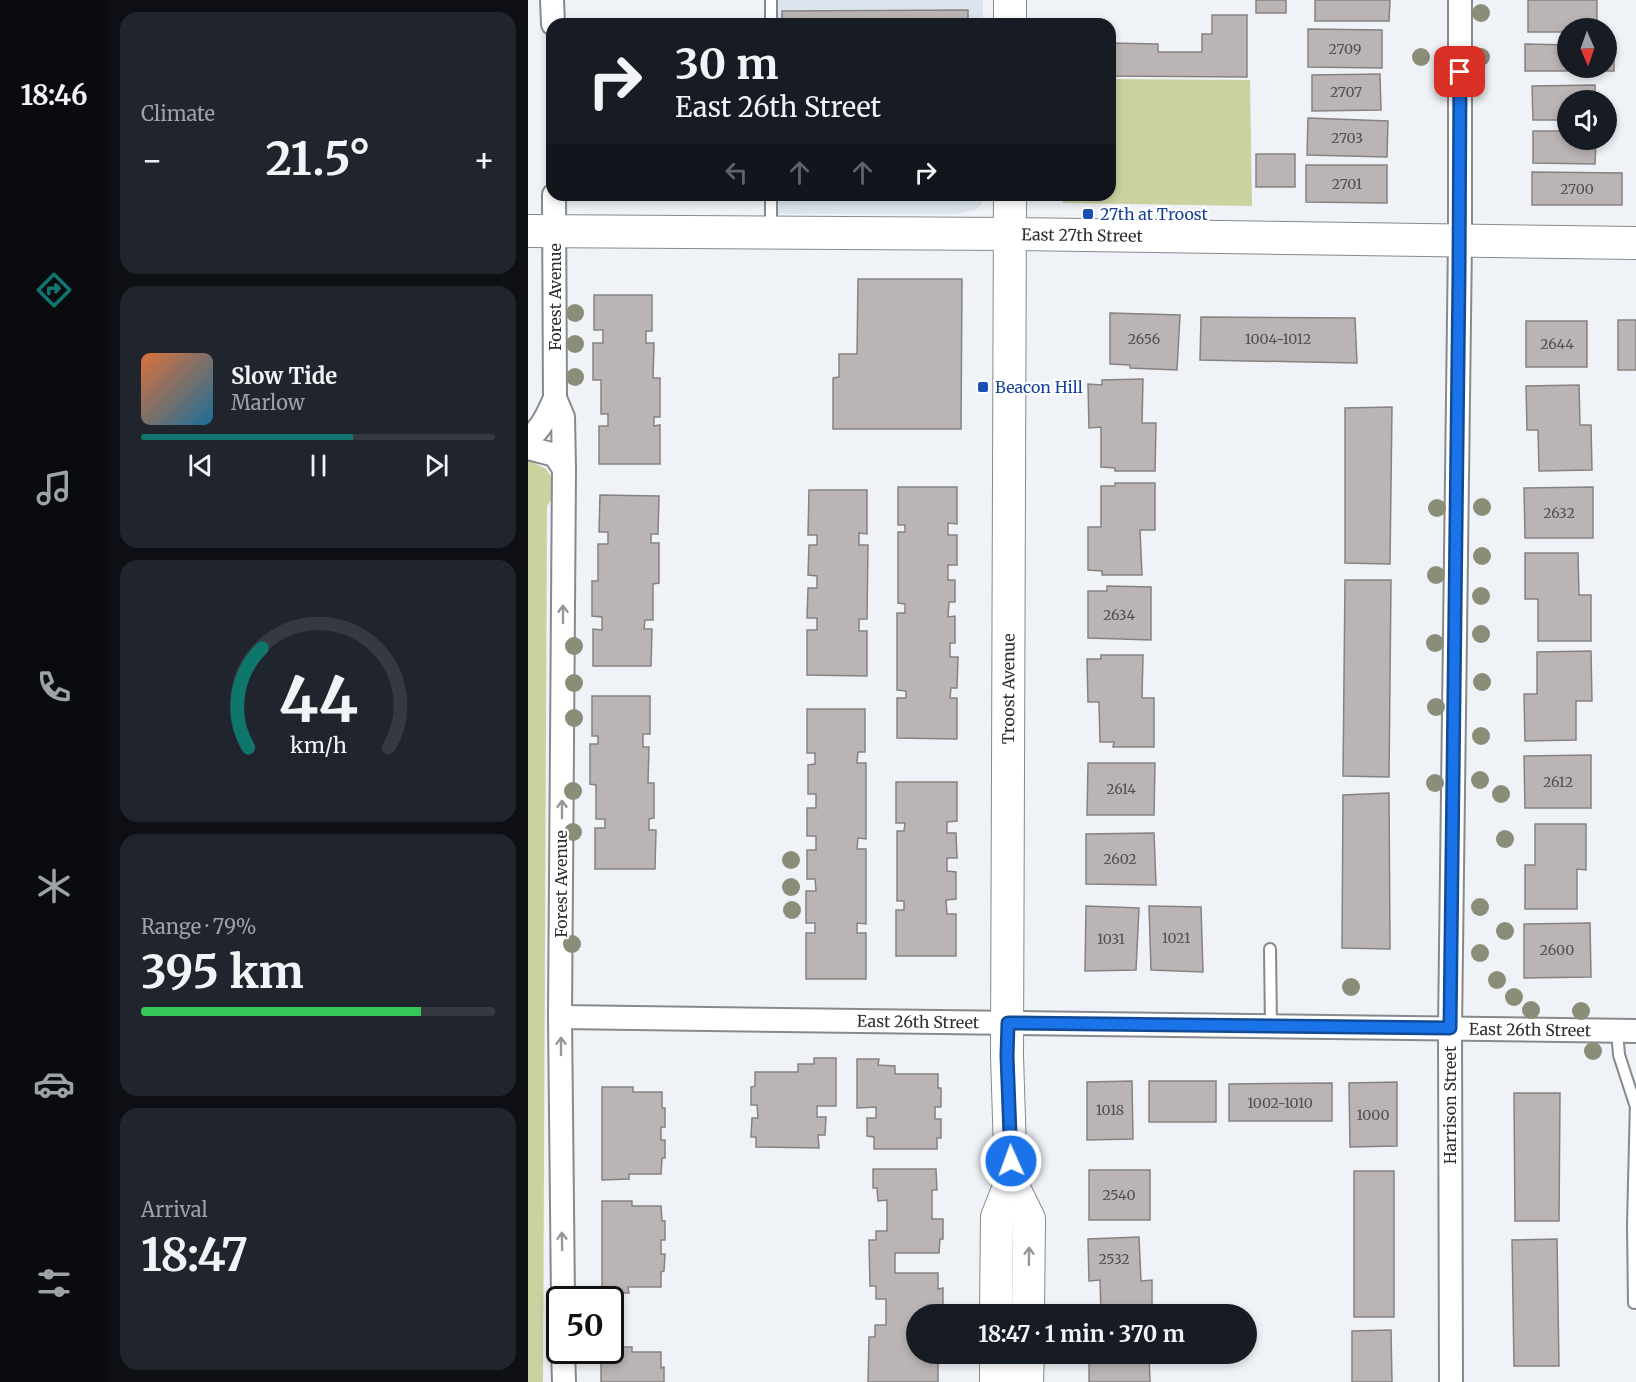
<!DOCTYPE html>
<html lang="en">
<head>
<meta charset="utf-8">
<style>
	:root { --surface:#171b24; --page:#20242c; --text:#f1f3f6; --muted:#9ea1a6; --line:#363941; --accent:#0f766e }
	body { margin:0; font-family:Merriweather,serif; background:var(--page); color:var(--text); height:100vh; display:flex; flex-direction:column; font-size:22px; white-space:nowrap }
	* { box-sizing:border-box; margin:0 }
	p { font-size:20px; color:var(--muted) }
	.icon { flex:none; width:33px; height:33px; fill:none; stroke:currentColor; stroke-width:2; stroke-linecap:round; stroke-linejoin:round }
	.map { position:relative; flex:1; overflow:hidden }
	.details { display:flex; flex-direction:column; gap:12px; padding:12px; background:#0d0f14; width:420px }
	.details>* { flex:none }
	.top-card { position:absolute; left:18px; top:18px; width:570px; height:183px; border-radius:18px; box-shadow:0 3px 9px #0003; background:#171b24; color:var(--text); overflow:hidden }
	.needle { width:39px; rotate:178deg }
	.tools { position:absolute; left:1029px; top:18px; display:grid; gap:12px }
	.tools a { display:grid; place-items:center; width:60px; height:60px; border-radius:50%; background:var(--surface); box-shadow:0 3px 9px #0003; font-size:30px }
	.speed { position:absolute; left:18px; top:1286px; display:flex; gap:12px; font-size:30px; font-weight:700; text-align:center }
	.speed>* { display:grid; place-content:center; width:78px; height:78px; border-radius:50%; background:var(--surface); box-shadow:0 3px 9px #0003; line-height:1 }
	.speed .limit { border:3px solid #111; border-radius:9px; background:#fff; color:#111 }
	.pin { position:absolute; display:grid; place-items:center; width:51px; height:51px; color:#fff; margin:-26px; border-radius:12px; box-shadow:0 3px 9px #0006 }
	.me { position:absolute; width:66px; margin:-33px; rotate:358deg; stroke-linejoin:round; filter:drop-shadow(0 0 4px #0008) }
	.turn { display:flex; align-items:center; gap:21px; height:126px; padding:0 30px; font-size:27px }
	.turn .icon { width:78px; height:78px; stroke-width:2.5 }
	.turn b { display:block; font-size:42px; line-height:51px }
	.lanes { display:flex; align-items:center; height:57px; padding:0 30px; background:#0003; justify-content:center; gap:30px; direction:ltr }
	.lanes .off { opacity:.35 }
	.big { font-size:45px; font-weight:700; line-height:1.1 }
	.details .tile { flex:1; display:flex; flex-direction:column; justify-content:center; gap:9px; min-width:0; padding:0 21px; border-radius:18px; background:var(--page) }
	.details .dial { align-items:center; gap:0 }
	.dial svg { height:156px; overflow:visible; fill:none; stroke:var(--line); stroke-width:7; stroke-linecap:round; text-anchor:middle }
	.dial text { fill:var(--text); stroke:none }
	.song { display:flex; align-items:center; gap:18px }
	.cover { width:72px; height:72px; border-radius:9px; background:linear-gradient(135deg,hsl(20 70% 55%),hsl(200 70% 35%)) }
	.played { height:6px; border-radius:3px; background:linear-gradient(90deg,var(--accent) 60%,var(--line) 60%) }
	.keys { display:flex; justify-content:space-around; direction:ltr }
	.heat { display:flex; justify-content:space-between; align-items:center; font-size:33px; direction:ltr }
	.charge { height:9px; border-radius:4px; background:linear-gradient(90deg,#34c759 79%,var(--line) 0) }
	.trip { position:absolute; left:378px; top:1304px; width:351px; height:60px; border-radius:30px; background:var(--surface); box-shadow:0 3px 9px #0003; font-weight:700; line-height:60px; text-align:center }
	main { display:flex; flex:1; min-height:0 }
	.tabs { display:flex; flex-direction:column; width:108px; justify-content:space-around; align-items:center; background:#090b0e; color:var(--muted) }
	.tabs .icon { width:42px; height:42px }
	.tabs .active { color:var(--accent) }
	.tabs b { font-size:27px; color:var(--text) }
	.map>svg:first-child { display:block }
	.built { fill:#dce5ee }
	.green { fill:#cbd2a0 }
	.building { fill:#bab5b4; stroke:#878281; stroke-width:1.5 }
	.lines { fill:none; stroke-linecap:round; stroke-linejoin:round }
	.lane-casing { stroke:#878a8d; stroke-width:14 }
	.street-casing { stroke:#878a8d; stroke-width:26 }
	.secondary-casing { stroke:#878a8d; stroke-width:34 }
	.lane { stroke:#fff; stroke-width:10 }
	.street { stroke:#fff; stroke-width:22 }
	.secondary { stroke:#fff; stroke-width:32 }
	.tree { fill:#8a8d78 }
	.oneway { stroke:#969798 }
	.route-casing { stroke:#114b97; stroke-width:15 }
	.route { stroke:#1a73e8; stroke-width:10 }
	.transit-dot { fill:#1a4fb4; stroke:#fff; stroke-width:2 }
	.labels { text-anchor:middle; dominant-baseline:central; stroke-width:4.5; stroke-linejoin:round; paint-order:stroke }
	.number-label { font-size:14px; fill:#515052 }
	.transit-label { font-size:16px; fill:#164399; stroke:#fff; text-anchor:start }
	.street-label { font-size:16px; fill:#2e2f31; stroke:#fff }
</style>
</head>
<body>
<main>
<nav class="tabs">
<b>18:46</b>
<svg class="icon active" aria-label="directions" viewBox="0 0 24 24"><path d="M12 3l9 9-9 9-9-9zM9 14v-3h6M13 9l2 2-2 2"/></svg>
<svg class="icon" aria-label="music" viewBox="0 0 24 24"><path d="M9 18V5l10-2v13"/><circle cx="6" cy="18" r="3"/><circle cx="16" cy="16" r="3"/></svg>
<svg class="icon" aria-label="phone" viewBox="0 0 24 24"><path d="M5 4h4l2 5-3 2q2 4 5 5l2-3 5 2v4C11 20 4 13 5 4z"/></svg>
<svg class="icon" aria-label="climate" viewBox="0 0 24 24"><path d="M12 3v18M4 7l16 10M4 17L20 7"/></svg>
<svg class="icon" aria-label="car" viewBox="0 0 24 24"><path d="M5 17H2v-5l4-1 3-4h7l3 4 3 1v5h-3M9 17h6M6 11h13"/><circle cx="7" cy="17" r="2"/><circle cx="17" cy="17" r="2"/></svg>
<svg class="icon" aria-label="filters" viewBox="0 0 24 24"><path d="M4 7h16M4 17h16"/><circle cx="9" cy="7" r="2"/><circle cx="15" cy="17" r="2"/></svg>
</nav>
<section class="details">
<div class="tile"><p>Climate</p>
<div class="heat"><a>−</a><b class="big">21.5°</b><a>+</a></div>
</div>
<div class="tile">
<div class="song"><i class="cover"></i><div><b>Slow Tide</b><p>Marlow</p></div></div>
<div class="played"></div>
<div class="keys"><svg class="icon" aria-label="previous" viewBox="0 0 24 24"><path d="M18 5L8 12l10 7zM5 5v14"/></svg><svg class="icon" aria-label="pause" viewBox="0 0 24 24"><path d="M8 5v14M16 5v14"/></svg><svg class="icon" aria-label="next" viewBox="0 0 24 24"><path d="M6 5l10 7-10 7zM19 5v14"/></svg></div>
</div>
<div class="tile dial"><svg viewBox="0 0 100 80">
<path d="M14 69A42 42 0 1 1 86 69"/>
<path d="M14 69A42 42 0 0 1 21 18" stroke="#0f766e"/>
<text x="50" y="56" font-size="32" font-weight="700">44</text>
<text x="50" y="72" font-size="11">km/h</text>
</svg></div>
<div class="tile"><p>Range · 79%</p><b class="big">395 km</b><div class="charge"></div></div>
<div class="tile"><p>Arrival</p><b class="big">18:47</b></div>
</section>
<div class="map">
<svg width="1108" height="1382" viewBox="0 0 1108 1382">
	<rect width="100%" height="100%" fill="#eff2f6"/>
	<g class="built">
		<rect x="249" y="0" width="206" height="24"/>
		<polygon points="250,195 455,195 455,197 453,205 447,210 428,214 250,214"/>
	</g>
	<g class="green">
		<polygon points="582,79 722,80 724,206 535,203 535,195 582,195"/>
		<polygon points="0,460 18,469 24,478 27,490 26,496 19,506 15,1382 0,1382"/>
	</g>
	<g class="building">
		<rect x="728" y="0" width="30" height="13"/>
		<polygon points="787,0 862,0 861,21 787,21"/>
		<polygon points="1000,0 1069,0 1069,28 1040,28 1040,32 1000,32"/>
		<polygon points="440,10 440,24 254,24 254,11"/>
		<polygon points="684,15 719,15 719,77 582,76 582,43 630,44 630,52 674,52 674,34 684,34"/>
		<polygon points="537,22 571,23 571,24 537,24"/>
		<polygon points="780,29 854,30 854,68 780,67"/>
		<polygon points="997,44 1040,45 1040,68 1078,68 1078,45 1086,45 1086,71 997,71"/>
		<polygon points="852,74 853,110 784,111 784,75"/>
		<polygon points="1067,85 1067,100 1040,100 1040,120 1005,120 1004,86"/>
		<polygon points="780,118 860,121 859,157 779,155"/>
		<polygon points="1005,131 1040,131 1040,140 1068,140 1067,164 1005,163"/>
		<rect x="728" y="154" width="39" height="33"/>
		<polygon points="778,165 859,165 859,203 778,202"/>
		<polygon points="1004,172 1094,173 1094,205 1004,205"/>
		<polygon points="330,279 434,279 433,429 305,429 305,378 311,377 311,354 329,354"/>
		<polygon points="66,295 124,295 124,331 118,331 118,343 126,343 125,378 132,378 132,417 126,417 126,426 132,425 132,464 71,464 71,426 80,426 80,414 73,414 73,380 65,380 65,343 75,343 75,330 66,330"/>
		<polygon points="582,313 652,315 649,370 602,368 602,365 582,364"/>
		<polygon points="673,317 827,318 829,363 672,360"/>
		<rect x="1090" y="320" width="18" height="50"/>
		<rect x="998" y="321" width="61" height="46"/>
		<polygon points="615,379 614,423 628,423 627,471 587,471 587,468 573,467 573,427 561,428 560,384 574,385 574,380"/>
		<polygon points="1051,385 1052,425 1063,425 1064,470 1011,471 1010,430 999,430 998,386"/>
		<polygon points="864,407 862,564 817,563 817,408"/>
		<polygon points="587,483 627,483 627,530 612,530 614,575 574,575 574,571 560,570 560,527 573,527 573,486 587,486"/>
		<polygon points="370,487 429,487 429,524 420,523 420,535 429,535 429,565 420,565 420,580 427,580 427,602 421,602 420,617 427,616 427,643 422,643 422,657 430,657 429,688 423,688 422,698 429,698 429,739 369,738 369,698 378,698 378,691 369,690 369,613 377,613 377,604 370,603 370,532 377,532 377,525 370,525"/>
		<polygon points="1065,487 1065,538 997,538 996,488"/>
		<polygon points="281,490 339,490 339,534 331,533 331,545 340,545 339,619 331,619 331,631 339,631 339,676 279,675 279,630 289,630 289,618 279,618 280,588 289,588 289,576 280,575 281,545 289,545 289,535 280,535"/>
		<polygon points="72,495 131,496 130,534 123,534 123,543 131,543 131,583 125,584 125,620 117,620 116,629 124,629 123,666 65,666 65,629 74,630 74,617 64,616 64,581 70,581 70,544 80,544 80,532 71,532"/>
		<polygon points="997,553 1050,553 1051,595 1063,595 1063,641 1010,641 1010,599 997,599"/>
		<polygon points="817,580 863,580 861,777 815,776"/>
		<polygon points="579,586 623,587 623,640 560,638 560,591 579,591"/>
		<polygon points="1063,651 1064,701 1048,701 1048,740 997,741 996,694 1009,694 1009,652"/>
		<polygon points="573,655 615,655 614,698 626,698 626,747 585,747 586,742 572,742 571,702 560,702 559,659 573,659"/>
		<polygon points="64,696 122,696 122,734 115,734 115,747 121,747 120,783 126,783 126,818 121,819 121,830 128,830 127,869 67,869 67,828 77,828 77,819 68,819 68,785 62,784 62,744 70,744 70,736 64,736"/>
		<polygon points="279,709 337,709 337,752 330,752 329,763 338,763 338,839 330,838 329,849 338,849 338,924 329,923 329,933 338,933 338,979 278,979 278,933 287,933 287,923 278,923 278,891 288,891 287,879 279,879 279,850 288,850 288,836 279,836 279,808 288,808 288,794 280,794 280,765 287,764 287,753 279,753"/>
		<polygon points="1063,755 1063,808 997,808 996,756"/>
		<polygon points="560,763 627,763 626,815 559,815"/>
		<polygon points="368,782 429,782 429,821 419,822 419,833 428,833 429,858 419,858 419,871 428,872 428,899 418,900 419,914 428,914 428,956 368,956 368,910 376,910 376,901 369,901 369,831 376,831 377,823 368,823"/>
		<polygon points="861,793 862,949 814,948 815,795"/>
		<polygon points="1007,824 1058,824 1058,870 1049,869 1049,909 997,909 997,865 1007,865"/>
		<polygon points="626,833 628,885 558,884 558,834"/>
		<polygon points="558,906 611,908 608,970 557,971"/>
		<polygon points="621,906 673,907 675,972 623,970"/>
		<polygon points="1062,923 1063,977 996,978 996,924"/>
		<polygon points="286,1058 308,1058 308,1106 289,1106 289,1117 298,1117 297,1135 290,1135 291,1148 228,1147 228,1137 223,1137 224,1118 230,1118 229,1105 223,1105 223,1087 227,1086 227,1072 270,1072 270,1064 286,1064"/>
		<polygon points="329,1059 351,1059 350,1065 367,1066 367,1074 410,1074 410,1088 413,1088 413,1107 407,1107 407,1119 413,1119 413,1138 409,1138 409,1149 346,1149 346,1137 339,1136 339,1118 348,1118 348,1107 329,1108"/>
		<polygon points="604,1081 605,1139 559,1140 559,1082"/>
		<rect x="621" y="1081" width="67" height="41"/>
		<polygon points="869,1082 869,1146 822,1147 821,1083"/>
		<polygon points="804,1083 804,1121 701,1121 701,1084"/>
		<polygon points="74,1087 105,1087 105,1092 134,1092 134,1108 137,1108 137,1127 133,1127 133,1140 137,1140 137,1158 134,1158 133,1174 101,1174 101,1179 74,1180"/>
		<polygon points="986,1093 1032,1093 1031,1221 987,1221"/>
		<polygon points="345,1169 408,1169 409,1190 404,1190 404,1219 415,1219 415,1239 412,1239 411,1253 367,1253 367,1273 410,1273 410,1289 415,1288 415,1305 399,1305 399,1314 388,1314 388,1353 410,1353 410,1382 340,1382 341,1337 347,1337 347,1325 358,1325 358,1299 348,1299 348,1286 342,1286 341,1240 348,1240 348,1231 359,1231 359,1200 350,1201 349,1188 345,1188"/>
		<rect x="561" y="1170" width="61" height="50"/>
		<rect x="826" y="1171" width="40" height="146"/>
		<polygon points="74,1201 104,1201 104,1206 133,1206 134,1221 137,1221 137,1240 133,1240 133,1254 137,1254 136,1271 133,1272 133,1287 100,1287 101,1293 74,1293"/>
		<polygon points="611,1237 613,1281 624,1280 624,1314 573,1314 572,1280 561,1281 560,1239"/>
		<polygon points="1029,1239 1031,1366 986,1366 984,1240"/>
		<polygon points="863,1330 864,1382 824,1382 824,1331"/>
		<polygon points="82,1347 104,1347 104,1352 133,1352 133,1368 136,1367 136,1382 73,1382 73,1350 82,1350"/>
		<polygon points="561,1353 621,1353 622,1382 561,1382"/>
	</g>
	<g class="lines">
		<g class="lane-casing">
			<g id="lane">
				<polyline points="243,24 243,0"/>
				<polyline points="243,195 243,230"/>
				<polyline points="742,949 743,1026"/>
				<polyline points="1089,1031 1091,1055 1107,1104"/>
				<polyline points="1108,1101 1105,1225 1106,1303 1108,1303"/>
			</g>
		</g>
		<g class="street-casing">
			<g id="street">
				<polyline points="24,0 25,24"/>
				<polyline points="27,398 35,417 36,469 32,1017 35,1299"/>
				<path d="M0 439C14 428 20 414 27 398L26 195"/>
				<polyline points="0,448 27,455 36,469"/>
				<path id="s1" d="M32 1017 1108 1031"/>
				<polyline points="35,1350 36,1382"/>
				<polyline points="923,1382 922,1028 932,240 932,0"/>
			</g>
		</g>
		<g class="secondary-casing">
			<g id="secondary">
				<polyline points="482,24 482,0"/>
				<path id="s2" d="M0 231 482 234 1108 243"/>
				<polyline points="483,1182 501,1219 500,1314"/>
				<path id="s3" d="M468 1314 469 1217 483 1182 479 1056 482 195"/>
				<polyline points="468,1382 468,1353"/>
				<polyline points="499,1382 500,1353"/>
			</g>
		</g>
		<use href="#lane" class="lane"/>
		<use href="#street" class="street"/>
		<use href="#secondary" class="secondary"/>
	</g>
	<g class="tree">
		<circle cx="953" cy="13" r="9"/>
		<circle cx="893" cy="57" r="9"/>
		<circle cx="953" cy="57" r="9"/>
		<circle cx="47" cy="313" r="9"/>
		<circle cx="47" cy="344" r="9"/>
		<circle cx="47" cy="377" r="9"/>
		<circle cx="954" cy="507" r="9"/>
		<circle cx="909" cy="508" r="9"/>
		<circle cx="954" cy="556" r="9"/>
		<circle cx="908" cy="575" r="9"/>
		<circle cx="953" cy="596" r="9"/>
		<circle cx="953" cy="634" r="9"/>
		<circle cx="907" cy="643" r="9"/>
		<circle cx="46" cy="646" r="9"/>
		<circle cx="954" cy="682" r="9"/>
		<circle cx="46" cy="683" r="9"/>
		<circle cx="908" cy="707" r="9"/>
		<circle cx="46" cy="718" r="9"/>
		<circle cx="953" cy="736" r="9"/>
		<circle cx="952" cy="780" r="9"/>
		<circle cx="907" cy="783" r="9"/>
		<circle cx="45" cy="791" r="9"/>
		<circle cx="973" cy="794" r="9"/>
		<circle cx="45" cy="832" r="9"/>
		<circle cx="977" cy="839" r="9"/>
		<circle cx="263" cy="860" r="9"/>
		<circle cx="263" cy="887" r="9"/>
		<circle cx="952" cy="907" r="9"/>
		<circle cx="264" cy="910" r="9"/>
		<circle cx="977" cy="931" r="9"/>
		<circle cx="44" cy="944" r="9"/>
		<circle cx="952" cy="953" r="9"/>
		<circle cx="969" cy="980" r="9"/>
		<circle cx="823" cy="987" r="9"/>
		<circle cx="986" cy="997" r="9"/>
		<circle cx="1003" cy="1010" r="9"/>
		<circle cx="1053" cy="1011" r="9"/>
		<circle cx="1065" cy="1051" r="9"/>
	</g>
	<defs><path id="oneway-shaft" d="M-6 0H5M1.5-3L5.5 0L1.5 3" fill="none" stroke-width="1.6" stroke-linecap="round" stroke-linejoin="round" transform="scale(1.5)"/></defs>
	<g class="oneway">
		<use href="#oneway-shaft" transform="translate(35 614) rotate(-90)"/>
		<use href="#oneway-shaft" transform="translate(34 809) rotate(-90)"/>
		<use href="#oneway-shaft" transform="translate(33 1046) rotate(-90)"/>
		<use href="#oneway-shaft" transform="translate(34 1241) rotate(-91)"/>
		<use href="#oneway-shaft" transform="translate(501 1256) rotate(-89)"/>
	</g>
	<g class="lines">
		<g class="route-casing">
			<polyline id="route" points="483,1161 479,1056 480,1023 922,1028 931,275 932,72"/>
		</g>
		<use href="#route" class="route"/>
	</g>
	<g class="transit-dot">
		<rect x="554" y="208" width="12" height="12" rx="3"/>
		<rect x="449" y="381" width="12" height="12" rx="3"/>
	</g>
	<g class="labels">
		<g class="number-label">
			<text x="817" y="49">2709</text>
			<text x="818" y="92">2707</text>
			<text x="819" y="138">2703</text>
			<text x="819" y="184">2701</text>
			<text x="1049" y="189">2700</text>
			<text x="616" y="339">2656</text>
			<text x="750" y="339">1004-1012</text>
			<text x="1029" y="344">2644</text>
			<text x="1031" y="513">2632</text>
			<text x="591" y="615">2634</text>
			<text x="1030" y="782">2612</text>
			<text x="593" y="789">2614</text>
			<text x="592" y="859">2602</text>
			<text x="648" y="938">1021</text>
			<text x="583" y="939">1031</text>
			<text x="1029" y="950">2600</text>
			<text x="752" y="1103">1002-1010</text>
			<text x="582" y="1110">1018</text>
			<text x="845" y="1115">1000</text>
			<text x="591" y="1195">2540</text>
			<text x="586" y="1259">2532</text>
		</g>
		<g class="transit-label">
			<text x="572" y="214">27th at Troost</text>
			<text x="467" y="387">Beacon Hill</text>
		</g>
		<g class="street-label">
			<text stroke="none"><textPath href="#s2" startOffset="554">East 27th Street</textPath></text>
			<text transform="translate(27 297) rotate(-90)">Forest Avenue</text>
			<text stroke="none"><textPath href="#s3" startOffset="628">Troost Avenue</textPath></text>
			<text transform="translate(33 884) rotate(-90)">Forest Avenue</text>
			<text stroke="none"><textPath href="#s1" startOffset="358">East 26th Street</textPath></text>
			<text stroke="none"><textPath href="#s1" startOffset="970">East 26th Street</textPath></text>
			<text transform="translate(922 1105) rotate(-90)">Harrison Street</text>
		</g>
	</g>
</svg>
<div class="tools">
<a><svg class="needle" viewBox="-14 -14 28 28"><path d="M0-13l5 13h-10z" fill="#e53935"/><path d="M0 13l5-13h-10z" fill="#9ea1a6"/></svg></a>
<a><svg class="icon" aria-label="sound" viewBox="0 0 24 24"><path d="M4 9h4l5-4v14l-5-4H4zM17 9q2 3 0 6"/></svg></a>
</div>
<div class="speed"><div class="limit">50</div></div>
<div class="pin" style="left:932px;top:72px;background:#d93025"><svg class="icon" aria-label="arrive" viewBox="0 0 24 24"><path d="M6 21V4h12l-3 4 3 4H6"/></svg></div>
<svg class="me" style="left:483px;top:1161px" viewBox="-20 -20 40 40"><circle r="17" fill="#1a73e8" stroke="#fff" stroke-width="3"/><path d="M0-11L8 9 0 5-8 9z" fill="#fff"/></svg>
<div class="trip">18:47 · 1 min · 370 m</div>
<div class="top-card">
<div class="turn"><svg class="icon" aria-label="right" viewBox="0 0 24 24"><path d="M7 20v-9h11M14 6l5 5-5 5"/></svg><div><b>30 m</b>East 26th Street</div></div>
<div class="lanes"><svg class="icon off" aria-label="left" viewBox="0 0 24 24"><path d="M17 20v-9H6M10 6l-5 5 5 5"/></svg><svg class="icon off" aria-label="ahead" viewBox="0 0 24 24"><path d="M12 20V5M6 11l6-6 6 6"/></svg><svg class="icon off" aria-label="ahead" viewBox="0 0 24 24"><path d="M12 20V5M6 11l6-6 6 6"/></svg><svg class="icon" aria-label="right" viewBox="0 0 24 24"><path d="M7 20v-9h11M14 6l5 5-5 5"/></svg></div>
</div>
</div>
</main>
</body>
</html>
